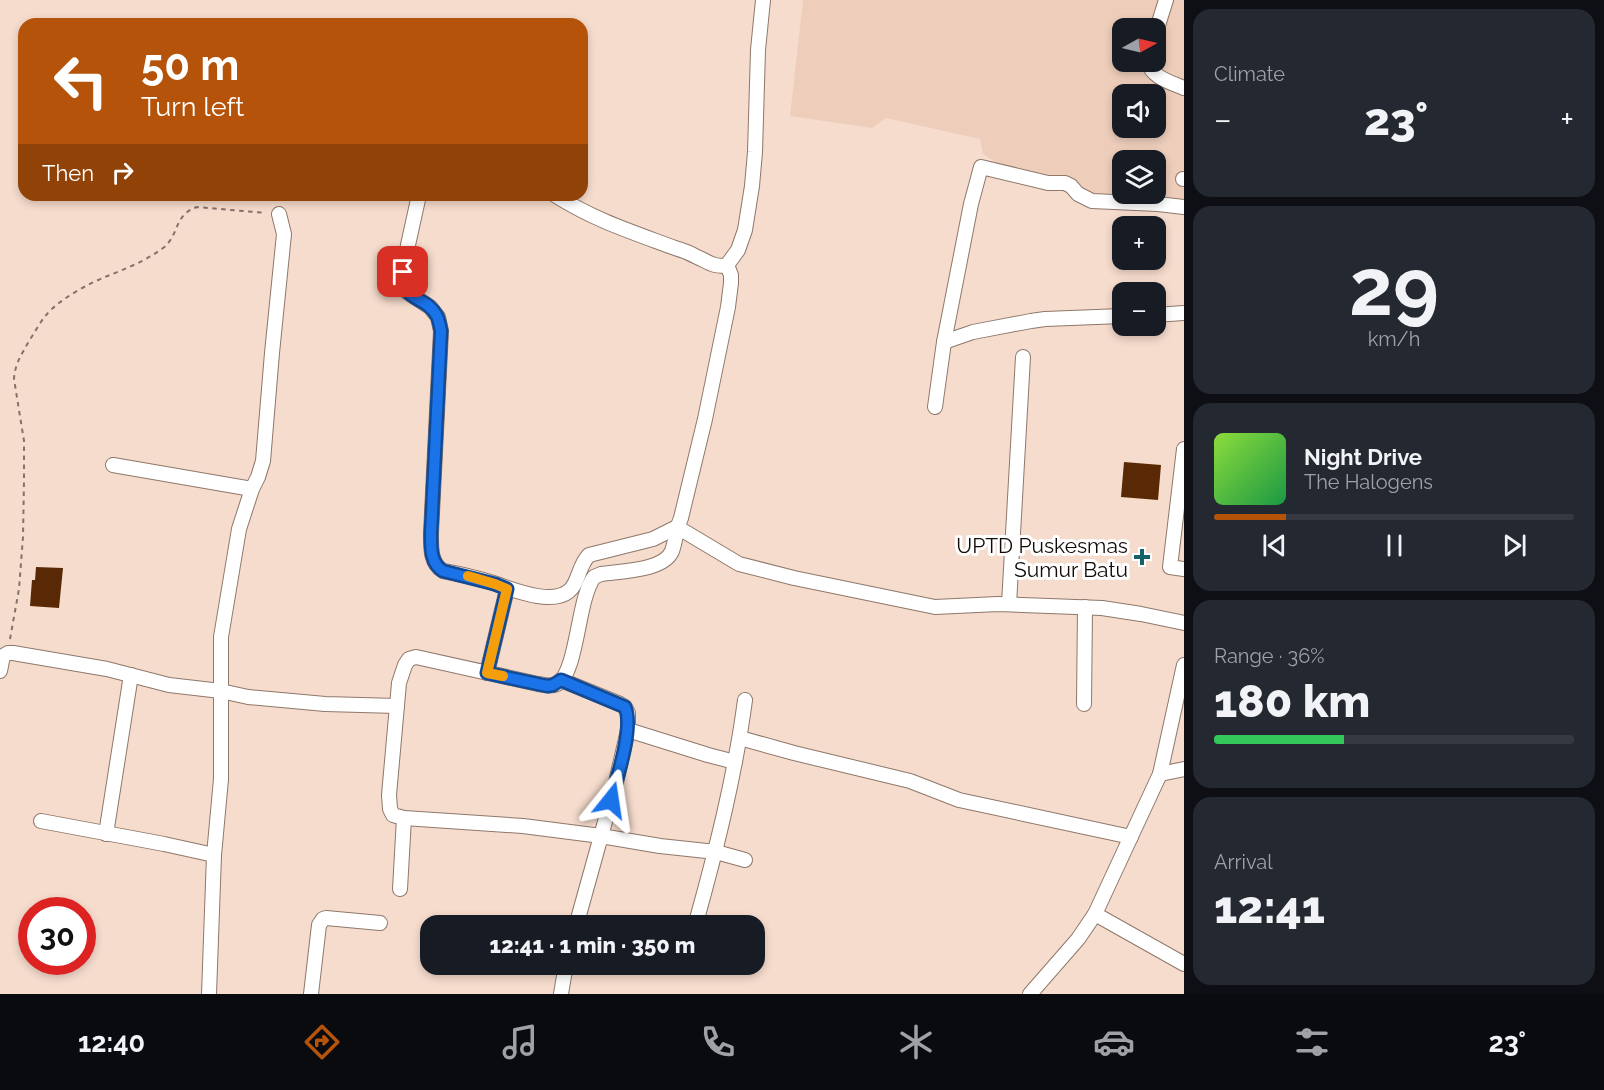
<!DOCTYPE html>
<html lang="en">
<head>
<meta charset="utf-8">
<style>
	:root { --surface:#171b24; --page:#242831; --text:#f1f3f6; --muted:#9ea1a6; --line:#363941; --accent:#b45309 }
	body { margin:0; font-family:Raleway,sans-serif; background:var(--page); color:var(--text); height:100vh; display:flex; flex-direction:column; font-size:22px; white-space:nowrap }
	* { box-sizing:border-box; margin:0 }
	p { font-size:20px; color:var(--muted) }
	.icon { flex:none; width:33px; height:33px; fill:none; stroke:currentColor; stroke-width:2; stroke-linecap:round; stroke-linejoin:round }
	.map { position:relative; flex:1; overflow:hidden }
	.details { display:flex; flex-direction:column; gap:9px; padding:9px; background:#0d0f14; width:420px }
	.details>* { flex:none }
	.hud { position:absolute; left:18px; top:18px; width:570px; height:183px; border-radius:18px; box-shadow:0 3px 9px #0003; background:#b45309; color:#fff; overflow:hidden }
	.needle { width:39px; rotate:82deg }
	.controls { position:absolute; left:1112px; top:18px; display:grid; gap:12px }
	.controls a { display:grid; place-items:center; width:54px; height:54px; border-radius:12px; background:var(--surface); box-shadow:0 3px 9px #0003; font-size:30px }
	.speed { position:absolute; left:18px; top:897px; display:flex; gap:12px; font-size:30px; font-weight:700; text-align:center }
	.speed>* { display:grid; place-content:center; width:78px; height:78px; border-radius:50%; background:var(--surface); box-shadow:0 3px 9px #0003; line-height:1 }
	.speed .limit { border:9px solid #d22; background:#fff; color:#111 }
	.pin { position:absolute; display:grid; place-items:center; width:51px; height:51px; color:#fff; margin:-26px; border-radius:12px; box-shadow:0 3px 9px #0006 }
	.me { position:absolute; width:66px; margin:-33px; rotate:15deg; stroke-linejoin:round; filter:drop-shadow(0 0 4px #0008) }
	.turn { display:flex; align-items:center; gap:21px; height:126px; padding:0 24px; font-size:27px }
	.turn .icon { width:78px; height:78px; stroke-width:2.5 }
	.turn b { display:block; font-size:42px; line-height:51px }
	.then { display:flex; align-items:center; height:57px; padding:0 24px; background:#0003; gap:12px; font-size:22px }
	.big { font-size:45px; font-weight:800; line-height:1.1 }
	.details .widget { flex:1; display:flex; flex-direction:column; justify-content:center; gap:9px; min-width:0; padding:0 21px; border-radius:18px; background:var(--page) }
	.details .dial { align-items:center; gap:0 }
	.dial b { font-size:78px; line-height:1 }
	.song { display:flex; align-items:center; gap:18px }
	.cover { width:72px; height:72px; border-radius:9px; background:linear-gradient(135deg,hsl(90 70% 55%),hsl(140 70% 35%)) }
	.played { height:6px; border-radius:3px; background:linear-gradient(90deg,var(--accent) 20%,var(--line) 20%) }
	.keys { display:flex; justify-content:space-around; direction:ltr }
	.heat { display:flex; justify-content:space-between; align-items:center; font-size:33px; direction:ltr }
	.charge { height:9px; border-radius:4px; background:linear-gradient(90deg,#34c759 36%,var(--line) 0) }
	.trip { position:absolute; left:420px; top:915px; width:345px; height:60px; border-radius:18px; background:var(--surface); box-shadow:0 3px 9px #0003; font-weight:800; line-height:60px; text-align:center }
	.menu { display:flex; height:96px; justify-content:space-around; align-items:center; background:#090b0e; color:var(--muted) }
	.menu .icon { width:42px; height:42px }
	.menu .active { color:var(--accent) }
	.menu b { font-size:27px; color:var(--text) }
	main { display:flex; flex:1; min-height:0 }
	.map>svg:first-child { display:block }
	.built { fill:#eecebb; fill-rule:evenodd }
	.building { fill:#582904 }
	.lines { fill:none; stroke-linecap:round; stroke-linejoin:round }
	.minor-casing { stroke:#8e786a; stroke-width:16 }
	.path { stroke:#837269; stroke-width:2; stroke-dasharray:4.5 4.5; stroke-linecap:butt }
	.minor { stroke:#fff; stroke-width:14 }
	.route-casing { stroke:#114b97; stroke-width:15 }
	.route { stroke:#1a73e8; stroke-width:10 }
	.slow { stroke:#f59e0b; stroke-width:10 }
	.poi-dot { fill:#136369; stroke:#fff; stroke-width:2 }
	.labels { text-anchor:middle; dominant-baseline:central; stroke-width:6; stroke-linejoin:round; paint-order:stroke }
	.poi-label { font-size:21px; fill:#120a06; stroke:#fff; text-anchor:end }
</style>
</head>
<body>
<main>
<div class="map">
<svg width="1184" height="994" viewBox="0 0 1184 994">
	<rect width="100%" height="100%" fill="#f6dccd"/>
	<path class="built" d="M803 0H1184V204L1139 196 1114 198 1092 196 1063 178 1006 169 983 154 980 139 886 118 872 128 790 116ZM1122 28H1155V62H1122ZM1122 94H1155V128H1122ZM1122 160H1155V194H1122Z"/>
	<g class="building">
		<polygon points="1124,462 1161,465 1158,500 1121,497"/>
		<polygon points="36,567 63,568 59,608 30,606 32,580 35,580"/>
	</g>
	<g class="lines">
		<g class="minor-casing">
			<g id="minor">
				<polyline points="1155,35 1166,0"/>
				<path d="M1149 62C1150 77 1172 83 1184 88"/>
				<polyline points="1183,179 1184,179"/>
				<path d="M419 195 408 245 403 271 402 282 407 292 430 307 438 317 441 331 431 533C431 547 430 563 443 571 460 574 477 578 493 583 512 589 551 606 569 591 579 583 578 566 589 555L653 539 677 527"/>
				<path d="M555 195C594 220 632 232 675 248 682 250 690 253 697 257 707 261 714 268 727 265L738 250 745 230 752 186 755 152 758 50 763 0"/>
				<polyline points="1155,315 1184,313"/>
				<polyline points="944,342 973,332 1031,321 1045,319 1122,316"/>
				<polyline points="935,407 944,342 971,204 981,167 1048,183 1065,183 1071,186 1078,194 1092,201 1158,204 1184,207"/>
				<polyline points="1184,449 1170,567 1184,569"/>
				<polyline points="113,465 252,489"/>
				<polyline points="677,527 739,564 794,578 935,607 998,604 1102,608 1141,614 1184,623"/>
				<polyline points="1009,604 1023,357"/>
				<polyline points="0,671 3,656 8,653 13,653 107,669 169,685 221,691 248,697 325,704 397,706"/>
				<polyline points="487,673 507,589"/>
				<path d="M561 680 620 704 625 707 628 713V730L616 782 601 836 523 826 404 818 393 815 390 809 389 795 399 683 405 665 409 659 416 657 538 684C544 685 551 687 557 684 578 672 577 600 594 577L601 574C620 571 664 571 672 551 676 540 676 529 681 518L705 419 728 307 731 283V275L727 265"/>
				<polyline points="1084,704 1085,607"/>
				<polyline points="628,730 708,755 735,762"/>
				<polyline points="740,738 794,753 910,781 959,800 1131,837"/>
				<polyline points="1160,774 1184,769"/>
				<polyline points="41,821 164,844 214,855"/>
				<polyline points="106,834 131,675"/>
				<polyline points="400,889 404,818"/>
				<polyline points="1095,914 1184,964"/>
				<polyline points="576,926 601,836 660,846 716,852 745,860"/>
				<path d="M695 926C716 851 735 776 745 700"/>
				<polyline points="209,994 214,855 221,779 221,637 239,529 252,489 258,477 263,461 272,353 284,234 279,214"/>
				<polyline points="311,994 319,925 323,919 326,918 380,923"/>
				<polyline points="561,994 566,964"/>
				<polyline points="1030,994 1078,939 1095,914 1160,774 1184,665"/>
			</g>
		</g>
		<path class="path" d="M10 639 19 589 23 537 24 480V441L14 379C15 363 22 354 29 341 35 332 40 322 47 314 60 299 88 284 105 277 125 269 146 261 163 248 180 235 173 215 197 207L266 213"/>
		<use href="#minor" class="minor"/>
	</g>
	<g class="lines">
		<g class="route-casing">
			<path id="route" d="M403 272C401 303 426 295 437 316 439 320 440 326 441 331L431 533C431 547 430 563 443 571L495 584 507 589 487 673 547 686 553 685 561 680 625 707C634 727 617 778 611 800"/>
		</g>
		<use href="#route" class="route"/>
		<polyline class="slow" points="468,576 495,584 507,589 487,673 503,676"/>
	</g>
	<path class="poi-dot" d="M1139 548h6v6h6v6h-6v6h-6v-6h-6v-6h6z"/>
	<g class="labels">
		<g class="poi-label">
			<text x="1128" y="545">UPTD Puskesmas<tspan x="1128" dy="24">Sumur Batu</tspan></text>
		</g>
	</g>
</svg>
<div class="controls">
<a><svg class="needle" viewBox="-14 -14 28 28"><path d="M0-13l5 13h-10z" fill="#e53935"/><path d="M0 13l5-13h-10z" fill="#9ea1a6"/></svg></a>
<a><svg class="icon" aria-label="sound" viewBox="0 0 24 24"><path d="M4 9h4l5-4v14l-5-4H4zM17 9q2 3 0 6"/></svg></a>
<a><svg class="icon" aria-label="layers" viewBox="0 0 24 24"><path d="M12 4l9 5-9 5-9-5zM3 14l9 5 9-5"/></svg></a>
<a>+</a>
<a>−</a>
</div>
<div class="speed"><div class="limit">30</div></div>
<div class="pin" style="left:403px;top:272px;background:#d93025"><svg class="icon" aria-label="arrive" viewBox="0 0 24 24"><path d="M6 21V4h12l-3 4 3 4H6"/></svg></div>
<svg class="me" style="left:611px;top:800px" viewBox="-20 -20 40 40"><path d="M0-17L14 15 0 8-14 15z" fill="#1a73e8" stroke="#fff" stroke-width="4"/></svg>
<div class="trip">12:41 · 1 min · 350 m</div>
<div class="hud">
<div class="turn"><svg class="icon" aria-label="left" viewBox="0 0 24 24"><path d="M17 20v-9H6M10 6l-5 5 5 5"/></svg><div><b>50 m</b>Turn left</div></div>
<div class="then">Then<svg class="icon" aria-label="right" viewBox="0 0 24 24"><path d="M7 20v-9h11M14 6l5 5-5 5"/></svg></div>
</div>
</div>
<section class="details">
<div class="widget"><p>Climate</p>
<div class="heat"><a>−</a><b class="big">23°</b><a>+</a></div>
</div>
<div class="widget dial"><b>29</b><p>km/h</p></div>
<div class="widget">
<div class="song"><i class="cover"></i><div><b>Night Drive</b><p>The Halogens</p></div></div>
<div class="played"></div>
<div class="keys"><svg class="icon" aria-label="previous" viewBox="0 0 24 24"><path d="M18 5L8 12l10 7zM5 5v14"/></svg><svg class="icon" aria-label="pause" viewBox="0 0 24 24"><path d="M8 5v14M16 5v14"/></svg><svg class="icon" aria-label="next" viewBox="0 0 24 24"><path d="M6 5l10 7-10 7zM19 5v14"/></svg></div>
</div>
<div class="widget"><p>Range · 36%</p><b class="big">180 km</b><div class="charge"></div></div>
<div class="widget"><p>Arrival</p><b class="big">12:41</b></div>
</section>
</main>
<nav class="menu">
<b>12:40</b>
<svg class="icon active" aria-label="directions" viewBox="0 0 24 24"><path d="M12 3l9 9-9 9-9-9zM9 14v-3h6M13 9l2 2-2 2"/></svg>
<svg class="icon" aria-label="music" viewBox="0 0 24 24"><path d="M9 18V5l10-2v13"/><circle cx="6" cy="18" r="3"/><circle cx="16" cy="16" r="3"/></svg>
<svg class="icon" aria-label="phone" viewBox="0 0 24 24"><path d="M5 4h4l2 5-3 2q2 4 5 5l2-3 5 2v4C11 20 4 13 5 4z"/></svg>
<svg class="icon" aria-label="climate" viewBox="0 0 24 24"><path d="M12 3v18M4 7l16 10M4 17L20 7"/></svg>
<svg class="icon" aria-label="car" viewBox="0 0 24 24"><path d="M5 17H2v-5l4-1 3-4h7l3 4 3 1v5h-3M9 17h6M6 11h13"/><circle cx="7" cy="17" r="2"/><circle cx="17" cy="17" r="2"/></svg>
<svg class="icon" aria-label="filters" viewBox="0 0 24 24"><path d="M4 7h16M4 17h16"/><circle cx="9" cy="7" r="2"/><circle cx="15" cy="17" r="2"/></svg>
<b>23°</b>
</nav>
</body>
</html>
